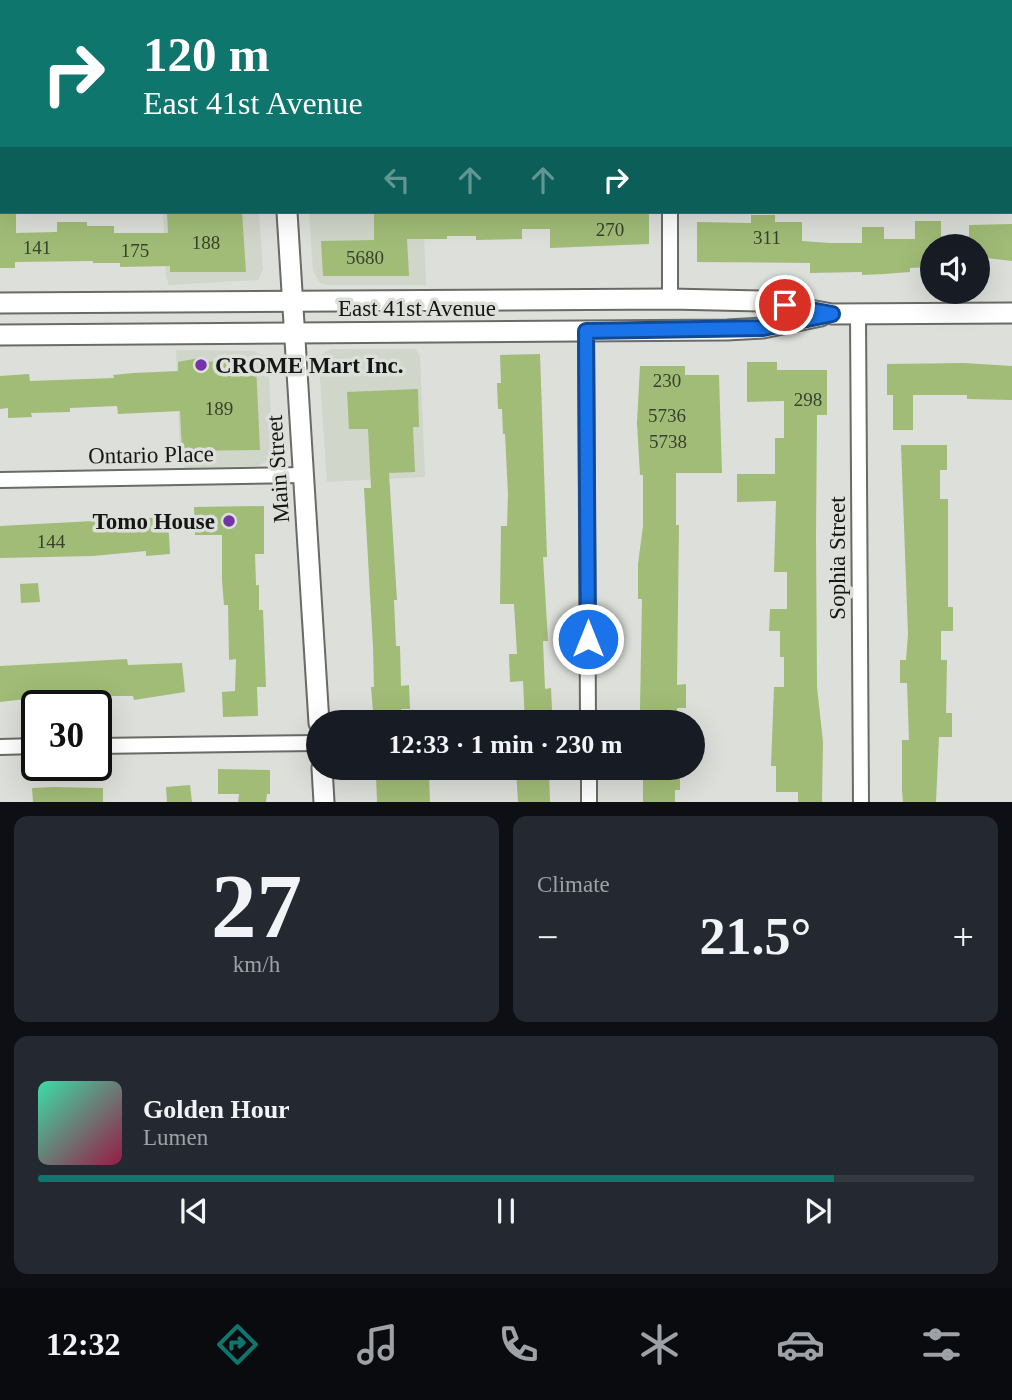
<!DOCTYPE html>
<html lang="en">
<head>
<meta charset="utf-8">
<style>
	:root { --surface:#171b24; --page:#242831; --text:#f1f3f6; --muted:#9ea1a6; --line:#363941; --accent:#0f766e }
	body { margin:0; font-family:Georgia,serif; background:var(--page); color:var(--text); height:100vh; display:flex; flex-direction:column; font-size:26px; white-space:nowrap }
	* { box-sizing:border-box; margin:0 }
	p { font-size:23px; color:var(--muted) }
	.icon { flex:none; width:38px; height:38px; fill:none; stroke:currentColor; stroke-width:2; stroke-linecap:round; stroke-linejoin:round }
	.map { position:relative; height:802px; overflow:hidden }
	.panel { display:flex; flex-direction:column; gap:14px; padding:14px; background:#0d0f14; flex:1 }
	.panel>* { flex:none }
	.top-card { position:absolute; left:0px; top:0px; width:1013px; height:214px; box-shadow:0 7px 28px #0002; background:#0f766e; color:#fff; overflow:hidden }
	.tools { position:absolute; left:920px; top:234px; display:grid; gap:14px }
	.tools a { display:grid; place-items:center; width:70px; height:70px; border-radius:50%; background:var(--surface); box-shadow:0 7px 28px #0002; font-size:35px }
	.speed { position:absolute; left:21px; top:690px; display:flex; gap:14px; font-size:35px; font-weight:700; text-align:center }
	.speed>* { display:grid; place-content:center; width:91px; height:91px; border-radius:50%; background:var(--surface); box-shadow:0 7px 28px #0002; line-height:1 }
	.speed .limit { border:4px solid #111; border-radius:10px; background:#fff; color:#111 }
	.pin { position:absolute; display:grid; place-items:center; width:60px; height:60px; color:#fff; margin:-30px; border:4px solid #fff; border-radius:50%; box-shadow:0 2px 7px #0007 }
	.me { position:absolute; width:77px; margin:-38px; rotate:0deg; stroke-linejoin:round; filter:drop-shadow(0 0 5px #0008) }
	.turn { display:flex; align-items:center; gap:24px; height:147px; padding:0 28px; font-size:32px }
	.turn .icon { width:91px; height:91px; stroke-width:2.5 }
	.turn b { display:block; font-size:49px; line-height:60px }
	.lanes { display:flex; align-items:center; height:66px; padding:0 28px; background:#0003; justify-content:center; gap:35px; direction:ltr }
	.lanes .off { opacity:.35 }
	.big { font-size:52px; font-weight:800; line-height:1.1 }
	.panel .card { flex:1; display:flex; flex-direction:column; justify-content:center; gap:10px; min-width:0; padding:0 24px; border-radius:14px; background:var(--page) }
	.panel .dial { align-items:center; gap:0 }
	.dial b { font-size:91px; line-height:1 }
	.song { display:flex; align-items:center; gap:21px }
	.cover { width:84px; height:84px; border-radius:10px; background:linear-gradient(135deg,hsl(160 70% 55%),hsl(340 70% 35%)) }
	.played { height:7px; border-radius:4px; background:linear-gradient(90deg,var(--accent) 85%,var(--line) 85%) }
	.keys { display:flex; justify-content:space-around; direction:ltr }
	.heat { display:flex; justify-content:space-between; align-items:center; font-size:38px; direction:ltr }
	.panel .tiles { flex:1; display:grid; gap:14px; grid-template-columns:1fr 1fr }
	.card:last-child { grid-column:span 2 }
	.trip { position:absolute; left:306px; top:710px; width:399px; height:70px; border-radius:35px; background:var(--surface); box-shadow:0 7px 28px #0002; font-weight:800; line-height:70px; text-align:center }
	.tabs { display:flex; height:112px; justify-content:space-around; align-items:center; background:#090b0e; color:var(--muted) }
	.tabs .icon { width:49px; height:49px }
	.tabs .selected { color:var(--accent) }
	.tabs b { font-size:32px; color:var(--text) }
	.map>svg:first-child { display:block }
	.built { fill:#d0d6ca }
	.building { fill:#a1bc77 }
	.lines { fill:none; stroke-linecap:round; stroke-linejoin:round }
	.street-casing { stroke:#6a6b67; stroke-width:18 }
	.secondary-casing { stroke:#6a6b67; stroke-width:23 }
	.street { stroke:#fff; stroke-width:14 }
	.secondary { stroke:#fff; stroke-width:19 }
	.route-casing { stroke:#114b97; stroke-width:18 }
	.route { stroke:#1a73e8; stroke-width:12 }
	.poi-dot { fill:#7433a8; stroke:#dddfda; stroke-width:2.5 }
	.labels { text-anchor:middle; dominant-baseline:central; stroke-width:7; stroke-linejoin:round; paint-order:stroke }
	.number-label { font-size:19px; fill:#38402e }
	.street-label { font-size:23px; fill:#151615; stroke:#dddfda }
	.poi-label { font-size:23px; font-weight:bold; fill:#151615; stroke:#dddfda; text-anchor:start }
</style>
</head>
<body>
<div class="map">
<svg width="1012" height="802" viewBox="0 0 1012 802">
	<rect width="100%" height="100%" fill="#dddfda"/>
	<g class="built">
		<polygon points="163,212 259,212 263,269 258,280 169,285 166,277"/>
		<polygon points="309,212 423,212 426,285 327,285 320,283 313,271"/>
		<polygon points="331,349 415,349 420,355 425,477 327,482 319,364 322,354"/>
		<polygon points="176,350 253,351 264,356 268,361 273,450 269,460 258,466 185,468 180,452"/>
	</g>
	<g class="building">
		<polygon points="0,212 16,212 16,233 57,232 57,222 87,222 87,226 114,226 114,233 168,233 167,212 242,212 246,272 170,272 170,266 120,267 120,263 93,263 93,261 15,262 15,268 0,268"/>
		<polygon points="374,212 649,212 649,244 550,248 550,229 522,229 522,239 476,240 476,236 447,236 447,239 407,239 409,276 323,276 321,241 374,240"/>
		<polygon points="751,215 775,215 775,222 802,222 802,241 830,243 862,243 862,227 884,227 884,239 915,239 915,221 941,221 941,247 933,247 933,267 910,268 910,272 884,274 862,275 862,272 810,273 810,263 697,262 697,222 751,223"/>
		<polygon points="1012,224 1012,261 978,257 978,247 969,247 969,225"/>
		<polygon points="540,354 547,557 543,557 548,641 543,641 545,689 551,688 552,709 551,723 525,723 523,681 510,682 509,654 517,654 514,604 500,604 501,526 507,526 508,494 505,434 503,434 502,409 498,409 497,383 501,383 500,355"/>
		<polygon points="199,358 200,362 250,360 256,365 260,450 182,451 180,411 118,414 117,406 70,408 70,412 31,413 32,417 8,418 8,408 0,409 0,376 29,374 30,381 114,378 113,375 133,373 178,371 178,362"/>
		<polygon points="747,362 777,362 777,370 827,370 827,415 817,415 816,537 817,687 823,742 822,802 798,802 798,792 776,792 776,766 771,766 774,687 784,687 784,657 780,657 780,631 769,631 770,609 787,609 787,572 774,572 776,501 737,502 737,474 775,474 775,438 784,438 784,401 747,402"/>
		<polygon points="964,363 1012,366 1012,400 967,399 967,395 913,395 913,430 893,430 893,395 887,395 887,364"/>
		<polygon points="640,366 685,366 685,375 719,375 722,473 676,473 676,525 679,525 677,685 686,684 686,708 677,708 677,723 641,723 640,708 642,599 638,599 638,564 643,526 643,475 640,475 637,423"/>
		<polygon points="418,389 419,427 413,427 415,472 389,473 397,600 394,600 396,646 400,646 401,686 409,685 410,709 401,709 402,723 374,723 371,687 374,687 373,647 364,488 371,488 368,429 349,429 347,392"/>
		<polygon points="901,445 947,445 947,470 940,470 940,499 948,499 948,607 953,607 953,631 941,631 941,660 947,660 946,713 952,713 952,737 939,737 936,802 903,802 902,790 902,740 909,740 907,683 900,683 900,660 906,660 908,634"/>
		<polygon points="264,506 264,554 255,554 256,585 259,585 259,610 263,610 266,687 257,687 258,716 223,717 222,692 235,691 236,659 229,660 228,605 224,605 222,581 222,535 195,535 194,507"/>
		<polygon points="168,517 170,554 146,556 146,551 93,556 0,558 0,526"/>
		<polygon points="38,583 40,602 21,603 20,584"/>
		<polygon points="127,659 128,665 182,663 185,692 134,700 133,696 107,696 53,702 52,696 0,702 0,666"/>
		<polygon points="643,768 680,768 680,790 675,790 675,802 643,802"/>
		<polygon points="218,769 270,770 270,794 267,794 266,802 238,802 239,794 218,794"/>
		<polygon points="549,769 550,802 518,802 516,770"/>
		<polygon points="429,774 430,802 377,802 376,776"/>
		<polygon points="190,785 192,802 167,802 166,787"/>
		<polygon points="53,787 103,788 103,802 33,802 32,788"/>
	</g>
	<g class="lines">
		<g class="street-casing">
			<g id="street">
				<polyline points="668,0 669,2"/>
				<polyline points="0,161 2,161"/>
				<polyline points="670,299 670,212"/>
				<polyline points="858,314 861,802"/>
				<polyline points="586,331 588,723"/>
				<polyline points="0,480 303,475"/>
				<polyline points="96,746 318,743"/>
				<polyline points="0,747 37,746"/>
				<polyline points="589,768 589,802"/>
			</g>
		</g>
		<g class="secondary-casing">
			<g id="secondary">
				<polyline points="275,0 275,2"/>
				<polyline points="287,212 319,723"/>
				<polyline points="0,303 670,299 761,301 832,314 1012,313"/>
				<polyline points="0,335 727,330 763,328 821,316"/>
				<polyline points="322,768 324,802"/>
			</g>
		</g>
		<use href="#street" class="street"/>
		<use href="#secondary" class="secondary"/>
	</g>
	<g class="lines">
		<g class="route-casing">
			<polyline id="route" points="588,639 586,331 763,328 832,314 785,305"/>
		</g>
		<use href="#route" class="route"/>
	</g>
	<g class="poi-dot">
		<circle cx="201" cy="365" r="7"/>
		<circle cx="229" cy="521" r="7"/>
	</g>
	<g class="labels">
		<g class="number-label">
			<text x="610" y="229">270</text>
			<text x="767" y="237">311</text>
			<text x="206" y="242">188</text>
			<text x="37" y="247">141</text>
			<text x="135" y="250">175</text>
			<text x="365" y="257">5680</text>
			<text x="667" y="380">230</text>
			<text x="808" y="399">298</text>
			<text x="219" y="408">189</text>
			<text x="667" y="415">5736</text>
			<text x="668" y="441">5738</text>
			<text x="51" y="541">144</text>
		</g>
		<g class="street-label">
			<text x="417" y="308">East 41st Avenue</text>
			<text transform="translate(151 455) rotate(-1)">Ontario Place</text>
			<text transform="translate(278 469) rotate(-94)">Main Street</text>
			<text transform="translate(837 558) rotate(-90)">Sophia Street</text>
		</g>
		<g class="poi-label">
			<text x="215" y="365">CROME Mart Inc.</text>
			<text x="215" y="521" text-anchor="end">Tomo House</text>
		</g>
	</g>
</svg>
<div class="tools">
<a><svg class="icon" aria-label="sound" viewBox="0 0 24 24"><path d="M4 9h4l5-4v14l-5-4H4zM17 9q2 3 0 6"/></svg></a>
</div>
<div class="speed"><div class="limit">30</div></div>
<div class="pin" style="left:785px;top:305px;background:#d93025"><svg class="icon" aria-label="arrive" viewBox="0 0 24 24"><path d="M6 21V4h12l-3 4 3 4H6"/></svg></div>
<svg class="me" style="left:588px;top:639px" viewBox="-20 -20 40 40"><circle r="17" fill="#1a73e8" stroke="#fff" stroke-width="3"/><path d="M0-11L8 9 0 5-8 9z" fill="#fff"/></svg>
<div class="trip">12:33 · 1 min · 230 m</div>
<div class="top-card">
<div class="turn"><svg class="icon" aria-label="right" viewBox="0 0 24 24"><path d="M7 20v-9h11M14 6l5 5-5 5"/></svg><div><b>120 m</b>East 41st Avenue</div></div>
<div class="lanes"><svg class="icon off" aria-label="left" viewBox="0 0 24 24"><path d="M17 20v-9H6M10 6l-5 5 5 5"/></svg><svg class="icon off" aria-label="ahead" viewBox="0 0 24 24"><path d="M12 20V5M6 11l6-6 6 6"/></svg><svg class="icon off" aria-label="ahead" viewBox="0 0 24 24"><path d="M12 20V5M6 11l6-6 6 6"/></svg><svg class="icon" aria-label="right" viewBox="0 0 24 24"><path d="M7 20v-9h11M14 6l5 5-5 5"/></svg></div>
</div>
</div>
<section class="panel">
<div class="tiles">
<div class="card dial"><b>27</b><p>km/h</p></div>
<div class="card"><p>Climate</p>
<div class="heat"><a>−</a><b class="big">21.5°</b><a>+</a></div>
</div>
<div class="card">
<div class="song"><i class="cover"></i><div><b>Golden Hour</b><p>Lumen</p></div></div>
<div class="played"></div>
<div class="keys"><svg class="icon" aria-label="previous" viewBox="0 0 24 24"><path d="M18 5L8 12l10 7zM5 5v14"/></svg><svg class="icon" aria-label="pause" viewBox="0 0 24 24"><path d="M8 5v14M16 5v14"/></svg><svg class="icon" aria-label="next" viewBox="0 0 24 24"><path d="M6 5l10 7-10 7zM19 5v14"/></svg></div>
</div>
</div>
</section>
<nav class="tabs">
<b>12:32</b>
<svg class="icon selected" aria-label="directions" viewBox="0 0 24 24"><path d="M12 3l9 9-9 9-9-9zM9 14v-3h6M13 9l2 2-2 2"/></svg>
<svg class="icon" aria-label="music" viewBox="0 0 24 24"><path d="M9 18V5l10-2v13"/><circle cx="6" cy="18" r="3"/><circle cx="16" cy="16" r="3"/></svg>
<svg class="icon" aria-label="phone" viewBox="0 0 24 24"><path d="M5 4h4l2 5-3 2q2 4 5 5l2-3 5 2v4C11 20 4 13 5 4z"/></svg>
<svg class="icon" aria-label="climate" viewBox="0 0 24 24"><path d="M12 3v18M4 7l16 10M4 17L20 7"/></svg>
<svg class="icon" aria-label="car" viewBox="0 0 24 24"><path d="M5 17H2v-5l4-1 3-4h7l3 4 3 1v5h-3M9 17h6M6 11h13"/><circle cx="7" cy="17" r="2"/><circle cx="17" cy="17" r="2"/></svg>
<svg class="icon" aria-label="filters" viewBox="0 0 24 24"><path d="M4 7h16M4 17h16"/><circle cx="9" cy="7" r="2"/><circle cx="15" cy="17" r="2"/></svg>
</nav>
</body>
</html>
